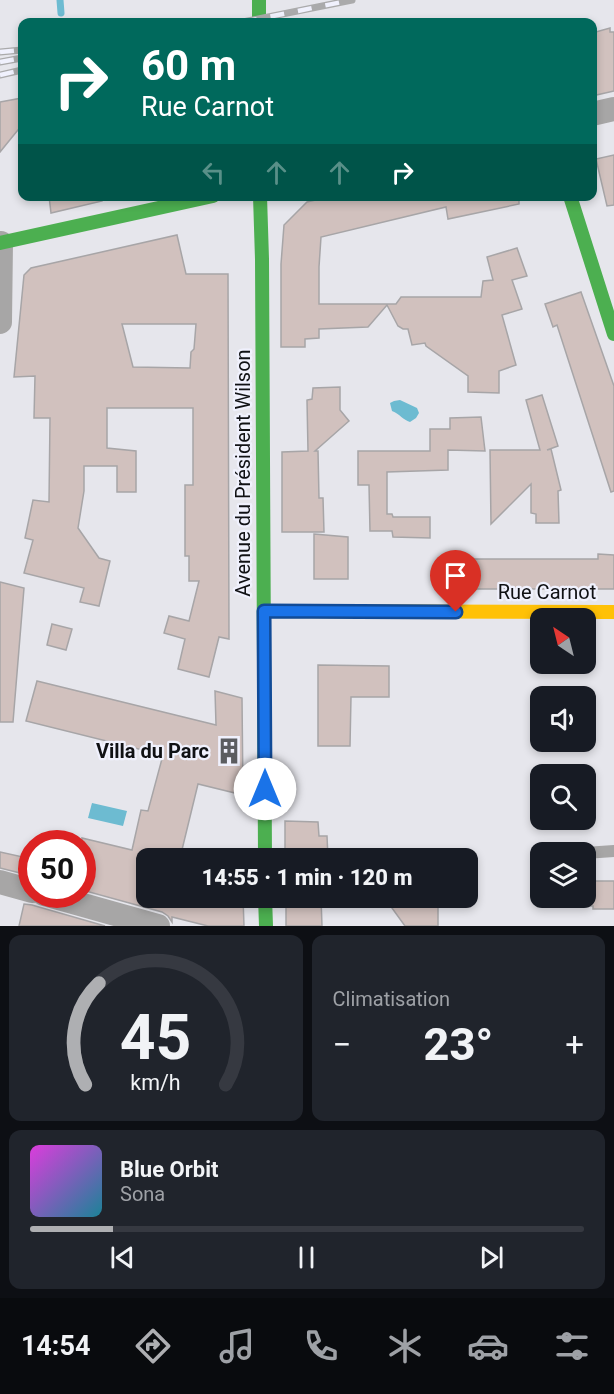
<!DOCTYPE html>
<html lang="fr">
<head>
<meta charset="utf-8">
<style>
	:root { --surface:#171b24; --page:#20242c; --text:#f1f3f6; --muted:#9ea1a6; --line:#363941; --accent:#aeafb2 }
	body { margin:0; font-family:Roboto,sans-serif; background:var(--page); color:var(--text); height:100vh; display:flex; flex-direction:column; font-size:22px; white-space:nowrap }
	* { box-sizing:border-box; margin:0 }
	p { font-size:20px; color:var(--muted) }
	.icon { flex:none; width:33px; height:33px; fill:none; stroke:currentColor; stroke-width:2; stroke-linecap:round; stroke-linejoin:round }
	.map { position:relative; height:926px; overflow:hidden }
	.side { display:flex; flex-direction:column; gap:9px; padding:9px; background:#0d0f14; flex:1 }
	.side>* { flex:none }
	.banner { position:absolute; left:18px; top:18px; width:579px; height:183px; border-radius:12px; box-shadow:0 3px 9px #0003; background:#00695c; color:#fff; overflow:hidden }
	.needle { width:39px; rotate:325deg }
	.fabs { position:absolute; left:530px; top:608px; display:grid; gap:12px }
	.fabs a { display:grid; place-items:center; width:66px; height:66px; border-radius:12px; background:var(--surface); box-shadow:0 3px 9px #0003; font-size:30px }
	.speed { position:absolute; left:18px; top:830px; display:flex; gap:12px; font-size:30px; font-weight:700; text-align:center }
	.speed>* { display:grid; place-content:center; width:78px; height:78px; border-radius:50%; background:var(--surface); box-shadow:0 3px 9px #0003; line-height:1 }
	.speed .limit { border:9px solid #d22; background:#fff; color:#111 }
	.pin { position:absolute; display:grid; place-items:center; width:51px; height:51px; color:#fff; margin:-62px -26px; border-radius:50% 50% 50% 0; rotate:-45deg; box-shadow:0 0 6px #0007 }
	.pin .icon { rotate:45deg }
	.me { position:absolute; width:66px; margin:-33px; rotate:0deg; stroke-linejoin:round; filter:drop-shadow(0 0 4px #0008) }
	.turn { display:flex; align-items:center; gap:21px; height:126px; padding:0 24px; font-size:27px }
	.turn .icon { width:78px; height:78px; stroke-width:2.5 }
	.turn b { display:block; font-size:42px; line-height:51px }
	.lanes { display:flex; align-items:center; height:57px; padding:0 24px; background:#0003; justify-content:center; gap:30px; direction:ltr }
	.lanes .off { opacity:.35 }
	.big { font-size:45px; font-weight:800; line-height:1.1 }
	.side .widget { flex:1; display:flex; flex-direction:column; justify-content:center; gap:9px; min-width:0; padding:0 21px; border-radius:12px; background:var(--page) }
	.side .dial { align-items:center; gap:0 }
	.dial svg { height:156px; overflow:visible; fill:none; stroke:var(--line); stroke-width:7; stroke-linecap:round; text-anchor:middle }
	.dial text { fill:var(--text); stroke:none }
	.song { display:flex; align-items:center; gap:18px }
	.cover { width:72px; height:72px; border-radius:9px; background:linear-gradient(135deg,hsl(300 70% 55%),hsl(190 70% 35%)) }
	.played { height:6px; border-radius:3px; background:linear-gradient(90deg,var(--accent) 15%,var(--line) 15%) }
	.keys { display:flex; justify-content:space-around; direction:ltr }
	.heat { display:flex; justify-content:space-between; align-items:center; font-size:33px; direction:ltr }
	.side .tiles { flex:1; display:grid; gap:9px; grid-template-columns:1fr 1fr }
	.widget:last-child { grid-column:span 2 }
	.trip { position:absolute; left:136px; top:848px; width:342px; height:60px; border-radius:12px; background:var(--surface); box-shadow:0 3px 9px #0003; font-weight:800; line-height:60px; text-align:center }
	.tabs { display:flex; height:96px; justify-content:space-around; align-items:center; background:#090b0e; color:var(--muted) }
	.tabs .icon { width:42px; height:42px }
	.tabs .active { color:var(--accent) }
	.tabs b { font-size:27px; color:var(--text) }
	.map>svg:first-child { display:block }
	.water { fill:#6dbbd1 }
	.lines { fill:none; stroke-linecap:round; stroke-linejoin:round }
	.stream { stroke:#6dbbd1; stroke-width:7 }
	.building { fill:#d1c1be; stroke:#a7a5a7; stroke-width:1.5; fill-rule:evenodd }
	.lane { stroke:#a7a6a6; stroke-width:12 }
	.street { stroke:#a7a6a6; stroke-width:24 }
	.fast { stroke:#4caf50; stroke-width:14 }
	.slow { stroke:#ffc107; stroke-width:14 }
	.rail-casing { stroke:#aaaaab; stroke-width:7 }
	.rail { stroke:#f0f1fd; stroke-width:4.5; stroke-dasharray:14; stroke-linecap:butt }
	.route-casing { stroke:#114b97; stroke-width:15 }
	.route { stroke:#1a73e8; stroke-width:10 }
	.labels { text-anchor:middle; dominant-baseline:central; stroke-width:4.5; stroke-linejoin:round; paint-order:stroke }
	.street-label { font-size:20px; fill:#101114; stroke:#f0f1fd }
	.poi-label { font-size:20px; font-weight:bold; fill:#101114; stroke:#f0f1fd; text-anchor:end }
</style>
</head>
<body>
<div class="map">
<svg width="614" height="926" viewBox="0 0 614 926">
	<rect width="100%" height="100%" fill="#e6e6ec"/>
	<g class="water">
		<path d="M400 400 417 408 419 413 416 418 410 422C403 420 400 414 392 411L390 403 394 401Z"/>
		<polygon points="92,803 127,811 123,826 88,818"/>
	</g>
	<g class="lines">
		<polyline class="stream" points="60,0 61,13"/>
	</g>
	<g class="building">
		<polygon points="610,28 610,32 614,32 614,91 592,96 592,33"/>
		<polygon points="22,98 22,125 0,152 0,102"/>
		<polygon points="614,155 614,205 607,206 596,159"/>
		<polygon points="49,196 101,196 102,201 51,213"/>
		<polygon points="333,196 519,196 519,204 448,219 446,207 321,237 319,267 319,304 396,304 401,297 481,297 483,281 493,280 487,257 517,248 527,276 512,280 522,309 502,315 516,365 499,371 499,393 468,392 468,376 426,346 425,343 412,345 408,329 403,329 398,326 387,305 368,327 319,329 319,338 305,339 305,347 281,347 281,264 284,225 307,202"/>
		<path d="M177 235 186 274H228L229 639 219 637 209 677 178 669 185 639 164 633 169 616 189 621 199 581H189V556H185V485H193V408H107V448L136 451V492H117V466H84V491L78 528 99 558 110 561 99 606 80 602 84 588 24 573 33 540 25 538 33 500 49 502 50 418H34L35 376 14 377 24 275 31 268ZM122 324H196L194 349 191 352 190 368 133 367Z"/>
		<polygon points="581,292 614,386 614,491 611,492 557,325 553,327 545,304"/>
		<polygon points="340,387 340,410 349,421 315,451 318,451 319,498 323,498 324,532 282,532 282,452 308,451 307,400 312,399 313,388"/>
		<polygon points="542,395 558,446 547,450 551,449 561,490 558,491 559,523 536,523 536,514 531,513 531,484 491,524 490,450 540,450 526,400"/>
		<polygon points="481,417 485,451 448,450 448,470 387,472 387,514 392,514 393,517 430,517 430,538 393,537 392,531 370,531 369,485 358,485 358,451 430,451 430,429 450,429 450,418"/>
		<polygon points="314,534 348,537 348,579 314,579"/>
		<polygon points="598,554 614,555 614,589 460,589 460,583 455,583 454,559 598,559"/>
		<polygon points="0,582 24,588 13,722 0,722"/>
		<polygon points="52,624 72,629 66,650 47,645"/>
		<polygon points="318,665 389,666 389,697 351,697 350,746 318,746"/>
		<polygon points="37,681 216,725 215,691 242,698 243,795 198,784 180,858 147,858 147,897 243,897 244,926 208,926 172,917 172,922 168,916 162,912 82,890 82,838 132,850 141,810 148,811 163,755 26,721"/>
		<polygon points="285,821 318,822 319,836 327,836 328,858 285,858"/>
		<polygon points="0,852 32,859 32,876 0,868"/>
		<polygon points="585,881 614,881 614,909 593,909 593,906 585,906"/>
		<polygon points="286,897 321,897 322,926 286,926"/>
		<polygon points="384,897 438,897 438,926 405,926"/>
		<polygon points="24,904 32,905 105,926 19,926"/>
	</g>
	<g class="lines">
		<polyline class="lane" points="585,853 614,851"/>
		<g class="street">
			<polyline points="592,114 614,109"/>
			<polyline points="0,322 1,243"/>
			<polyline points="0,882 32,891"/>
			<polyline points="44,894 158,926"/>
		</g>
		<g class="fast">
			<polyline points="259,0 259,22"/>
			<polyline points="260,196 262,259 265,858"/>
			<polyline points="570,196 614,334"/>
			<polyline points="0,243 213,196"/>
			<polyline points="265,897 266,926"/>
		</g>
		<polyline class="slow" points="264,611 614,612"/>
		<g class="rail-casing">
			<g id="rail">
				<polyline points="243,22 352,0"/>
				<polyline points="0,52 22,50"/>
				<polyline points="0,62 22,58"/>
				<polyline points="0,75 22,70"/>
			</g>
		</g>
		<use href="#rail" class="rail"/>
	</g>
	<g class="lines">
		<g class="route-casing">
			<polyline id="route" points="265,789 264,611 456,612"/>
		</g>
		<use href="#route" class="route"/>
	</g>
	<defs>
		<g id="building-bare" transform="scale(2.07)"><path d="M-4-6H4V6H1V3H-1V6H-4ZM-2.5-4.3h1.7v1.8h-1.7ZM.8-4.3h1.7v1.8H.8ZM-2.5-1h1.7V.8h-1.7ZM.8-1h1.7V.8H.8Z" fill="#5b5c60" stroke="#f0f1fd" stroke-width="2.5" paint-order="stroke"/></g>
	</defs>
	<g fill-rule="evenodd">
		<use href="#building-bare" x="229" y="751"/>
	</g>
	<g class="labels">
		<g class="street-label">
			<text transform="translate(243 473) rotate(-90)">Avenue du Président Wilson</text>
			<text x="547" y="592">Rue Carnot</text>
		</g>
		<g class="poi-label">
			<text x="209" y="751">Villa du Parc</text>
		</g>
	</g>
</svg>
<div class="fabs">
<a><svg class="needle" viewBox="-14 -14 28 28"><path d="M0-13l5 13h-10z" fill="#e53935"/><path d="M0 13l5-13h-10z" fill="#9ea1a6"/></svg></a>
<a><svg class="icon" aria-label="sound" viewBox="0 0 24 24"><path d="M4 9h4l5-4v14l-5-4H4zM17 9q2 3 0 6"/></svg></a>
<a><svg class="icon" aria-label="search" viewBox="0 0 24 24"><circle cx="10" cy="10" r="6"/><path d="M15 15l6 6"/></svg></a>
<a><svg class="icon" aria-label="layers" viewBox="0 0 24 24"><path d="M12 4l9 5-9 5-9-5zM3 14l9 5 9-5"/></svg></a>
</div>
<div class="speed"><div class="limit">50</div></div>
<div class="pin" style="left:456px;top:612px;background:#d93025"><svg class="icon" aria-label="arrive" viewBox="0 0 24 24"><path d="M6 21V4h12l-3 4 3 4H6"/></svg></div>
<svg class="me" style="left:265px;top:789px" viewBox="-20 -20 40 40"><circle r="19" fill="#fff"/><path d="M0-13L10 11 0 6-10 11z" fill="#1a73e8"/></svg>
<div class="trip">14:55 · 1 min · 120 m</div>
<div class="banner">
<div class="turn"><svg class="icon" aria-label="right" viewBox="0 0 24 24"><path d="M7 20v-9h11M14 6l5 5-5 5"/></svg><div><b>60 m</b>Rue Carnot</div></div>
<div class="lanes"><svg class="icon off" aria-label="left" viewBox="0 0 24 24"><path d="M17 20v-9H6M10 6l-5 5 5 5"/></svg><svg class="icon off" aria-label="ahead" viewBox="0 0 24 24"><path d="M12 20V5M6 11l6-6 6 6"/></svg><svg class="icon off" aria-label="ahead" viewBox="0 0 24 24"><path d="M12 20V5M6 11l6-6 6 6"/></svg><svg class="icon" aria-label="right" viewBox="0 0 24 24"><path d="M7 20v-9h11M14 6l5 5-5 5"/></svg></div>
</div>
</div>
<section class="side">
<div class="tiles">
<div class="widget dial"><svg viewBox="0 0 100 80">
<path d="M14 69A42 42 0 1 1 86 69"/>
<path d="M14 69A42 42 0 0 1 21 17" stroke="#aeafb2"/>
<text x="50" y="56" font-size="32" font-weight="700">45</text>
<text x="50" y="72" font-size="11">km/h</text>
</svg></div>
<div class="widget"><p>Climatisation</p>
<div class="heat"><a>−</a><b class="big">23°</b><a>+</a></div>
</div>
<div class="widget">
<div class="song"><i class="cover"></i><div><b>Blue Orbit</b><p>Sona</p></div></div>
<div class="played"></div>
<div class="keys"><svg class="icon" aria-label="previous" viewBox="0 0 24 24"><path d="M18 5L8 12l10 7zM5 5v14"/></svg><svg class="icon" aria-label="pause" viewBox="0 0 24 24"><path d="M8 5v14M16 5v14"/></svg><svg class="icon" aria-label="next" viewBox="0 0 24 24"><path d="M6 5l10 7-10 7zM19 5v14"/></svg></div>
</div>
</div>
</section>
<nav class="tabs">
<b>14:54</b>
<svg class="icon active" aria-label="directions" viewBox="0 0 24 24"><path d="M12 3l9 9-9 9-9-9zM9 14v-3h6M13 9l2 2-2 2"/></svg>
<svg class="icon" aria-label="music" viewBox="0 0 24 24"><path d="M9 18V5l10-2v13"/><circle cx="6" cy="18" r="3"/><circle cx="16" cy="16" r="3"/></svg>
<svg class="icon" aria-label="phone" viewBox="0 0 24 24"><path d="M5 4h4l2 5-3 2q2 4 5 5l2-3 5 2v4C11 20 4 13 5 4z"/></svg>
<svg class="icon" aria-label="climate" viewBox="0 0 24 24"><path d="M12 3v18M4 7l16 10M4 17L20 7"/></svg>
<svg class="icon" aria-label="car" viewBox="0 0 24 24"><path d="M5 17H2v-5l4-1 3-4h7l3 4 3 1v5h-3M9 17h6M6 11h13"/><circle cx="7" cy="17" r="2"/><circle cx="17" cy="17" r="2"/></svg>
<svg class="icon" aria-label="filters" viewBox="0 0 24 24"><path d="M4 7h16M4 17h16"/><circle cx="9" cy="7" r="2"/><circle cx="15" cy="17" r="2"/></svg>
</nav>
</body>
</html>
